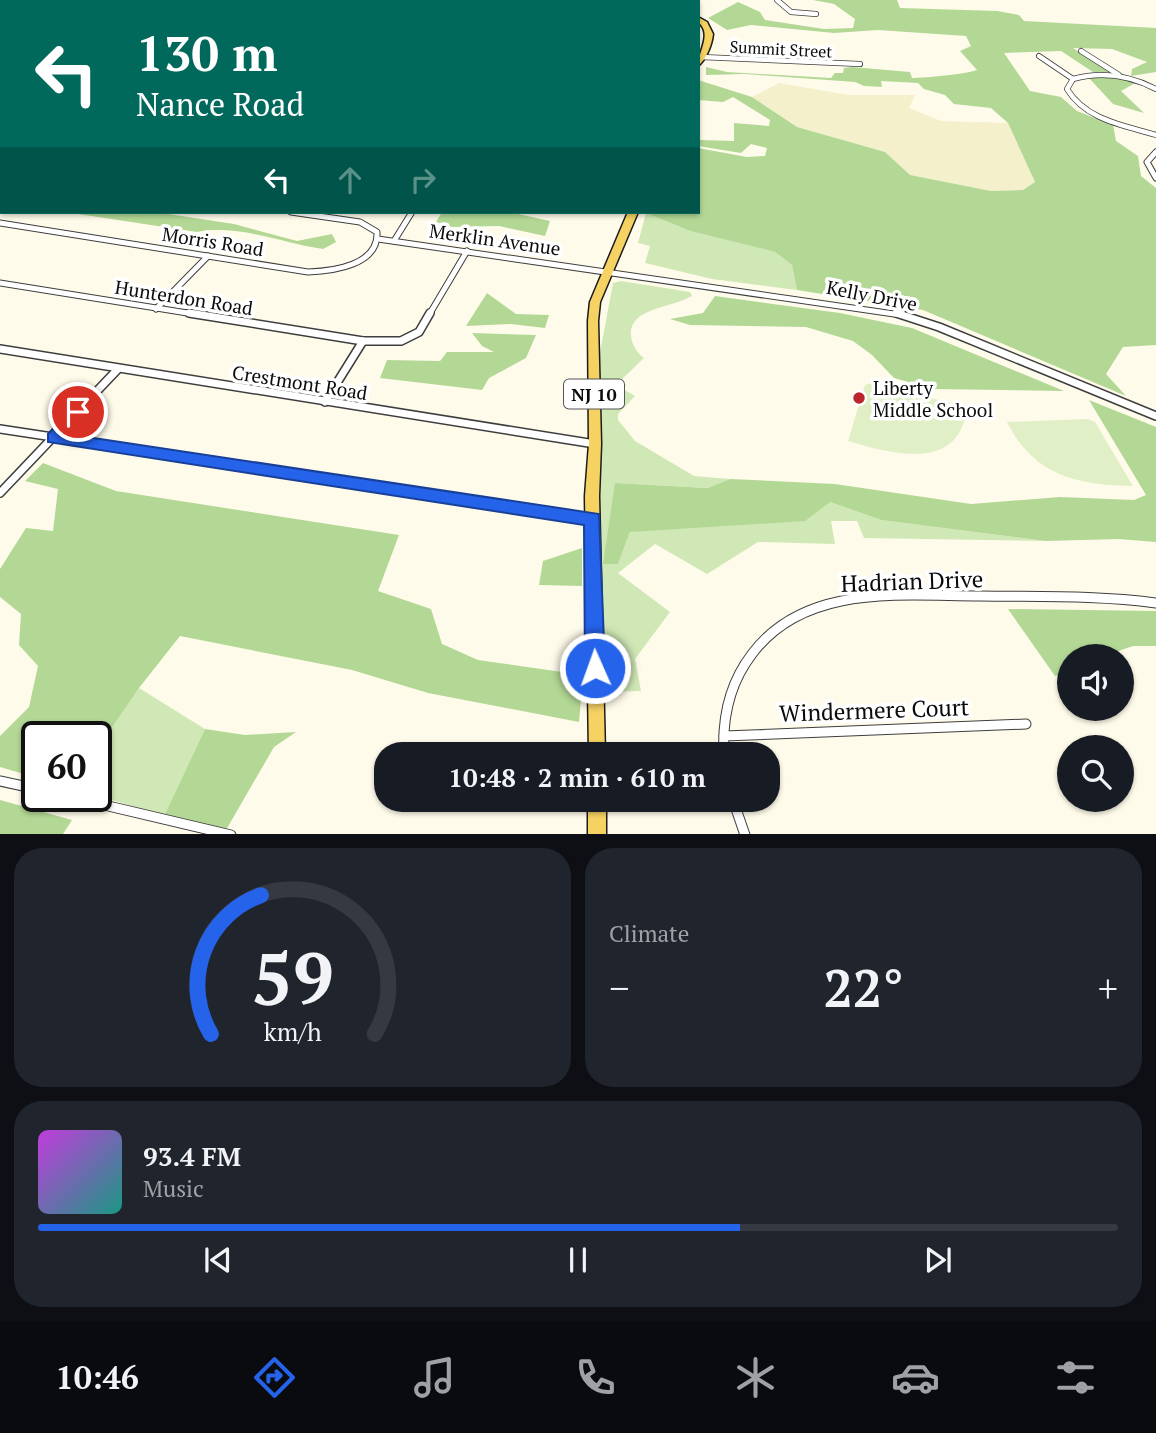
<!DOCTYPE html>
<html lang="en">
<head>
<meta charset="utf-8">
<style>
	:root { --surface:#171b24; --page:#20242c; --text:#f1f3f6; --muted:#9ea1a6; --line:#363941; --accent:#2563eb }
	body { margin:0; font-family:"PT Serif",serif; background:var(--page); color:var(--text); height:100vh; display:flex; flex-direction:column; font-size:26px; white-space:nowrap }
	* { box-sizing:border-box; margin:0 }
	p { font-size:23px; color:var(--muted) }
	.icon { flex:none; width:38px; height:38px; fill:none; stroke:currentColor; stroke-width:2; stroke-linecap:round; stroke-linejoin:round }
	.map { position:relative; height:834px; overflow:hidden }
	.details { display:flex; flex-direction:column; gap:14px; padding:14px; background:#0d0f14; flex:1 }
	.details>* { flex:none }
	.guide { position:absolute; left:0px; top:0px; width:700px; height:214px; box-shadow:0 2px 5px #0004; background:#00695c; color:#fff; overflow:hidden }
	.buttons { position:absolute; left:1057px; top:644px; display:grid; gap:14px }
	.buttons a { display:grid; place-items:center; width:77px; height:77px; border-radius:50%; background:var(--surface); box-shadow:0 2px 5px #0004; font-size:35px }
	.speed { position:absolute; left:21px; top:721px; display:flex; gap:14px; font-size:35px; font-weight:700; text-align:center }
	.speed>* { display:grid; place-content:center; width:91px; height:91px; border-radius:50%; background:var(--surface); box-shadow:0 2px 5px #0004; line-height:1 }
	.speed .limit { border:4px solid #111; border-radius:10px; background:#fff; color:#111 }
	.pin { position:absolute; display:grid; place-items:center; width:60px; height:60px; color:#fff; margin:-30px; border:4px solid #fff; border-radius:50%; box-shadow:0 2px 7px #0007 }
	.me { position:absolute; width:77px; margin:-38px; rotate:358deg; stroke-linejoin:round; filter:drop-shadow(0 0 5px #0008) }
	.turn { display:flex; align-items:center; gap:24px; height:147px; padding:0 21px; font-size:32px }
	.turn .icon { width:91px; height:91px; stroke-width:2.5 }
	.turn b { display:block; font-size:49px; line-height:60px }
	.lanes { display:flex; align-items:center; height:66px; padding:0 21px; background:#0003; justify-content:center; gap:35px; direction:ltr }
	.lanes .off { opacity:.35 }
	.big { font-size:52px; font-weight:700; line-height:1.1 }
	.details .card { flex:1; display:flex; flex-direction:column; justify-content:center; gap:10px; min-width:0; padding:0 24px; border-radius:28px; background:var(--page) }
	.details .dial { align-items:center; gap:0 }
	.dial svg { height:182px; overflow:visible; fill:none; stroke:var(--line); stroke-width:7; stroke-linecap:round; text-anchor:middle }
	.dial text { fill:var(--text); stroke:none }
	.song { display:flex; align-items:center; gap:21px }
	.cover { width:84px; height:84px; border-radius:10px; background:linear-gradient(135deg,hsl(290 70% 55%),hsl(170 70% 35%)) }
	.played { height:7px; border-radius:4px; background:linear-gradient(90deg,var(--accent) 65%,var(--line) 65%) }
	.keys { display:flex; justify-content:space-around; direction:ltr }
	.heat { display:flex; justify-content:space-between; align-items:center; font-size:38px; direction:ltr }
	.details .tiles { flex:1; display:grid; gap:14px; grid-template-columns:1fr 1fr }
	.card:last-child { grid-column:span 2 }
	.trip { position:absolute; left:374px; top:742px; width:406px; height:70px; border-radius:28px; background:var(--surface); box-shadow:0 2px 5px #0004; font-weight:700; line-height:70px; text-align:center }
	.dock { display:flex; height:112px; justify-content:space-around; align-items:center; background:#090b0e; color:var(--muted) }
	.dock .icon { width:49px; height:49px }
	.dock .selected { color:var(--accent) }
	.dock b { font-size:32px; color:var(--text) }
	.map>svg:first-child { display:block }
	.farmland { fill:#f3f0cb }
	.green { fill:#d0e8b5 }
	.forest { fill:#b3d895 }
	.pitch { fill:#e1efc7 }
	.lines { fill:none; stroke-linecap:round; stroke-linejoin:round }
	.street-far3-casing { stroke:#3e3e3e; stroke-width:6 }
	.street-far2-casing { stroke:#3e3e3e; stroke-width:7 }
	.street-far1-casing { stroke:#3e3e3e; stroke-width:10 }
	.street-casing { stroke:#3e3e3e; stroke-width:11 }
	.primary-casing { stroke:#1c1c1c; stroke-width:3 }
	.highway-casing { stroke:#1c1c1c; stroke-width:3 }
	.street-far3 { stroke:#fff; stroke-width:4.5 }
	.street-far2 { stroke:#fff; stroke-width:5 }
	.street-far1 { stroke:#fff; stroke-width:7 }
	.street { stroke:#fff; stroke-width:9 }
	.primary { fill:#f6d263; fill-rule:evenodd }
	.highway { fill:#f29c55; fill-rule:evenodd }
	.route { fill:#2563eb; stroke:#184099; stroke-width:2 }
	.poi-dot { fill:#b9262e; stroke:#fff; stroke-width:2.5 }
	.labels { text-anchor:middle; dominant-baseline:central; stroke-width:7; stroke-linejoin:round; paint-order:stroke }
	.far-street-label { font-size:16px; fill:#0b0b0b; stroke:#fff }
	.shield { fill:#fff; stroke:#545454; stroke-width:2 }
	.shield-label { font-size:18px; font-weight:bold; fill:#0b0b0b }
	.street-label { font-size:19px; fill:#0b0b0b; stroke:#fff }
	.poi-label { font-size:19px; fill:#0b0b0b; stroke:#fff; text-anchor:start }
	.near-street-label { font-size:23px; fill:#0b0b0b; stroke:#fff }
</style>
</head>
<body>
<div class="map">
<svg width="1156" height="835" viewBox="0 0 1156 835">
	<rect width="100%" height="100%" fill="#fffbea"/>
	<polygon class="farmland" points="779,83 848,95 915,95 909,108 941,121 1008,123 1035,182 1023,190 991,191 910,175 885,152 797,127 752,97"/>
	<g class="green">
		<polygon points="646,213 690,231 775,252 792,265 797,290 712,279 645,263 650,246 638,243"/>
		<path d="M621 281 690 292 692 296C676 305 651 307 638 318 624 330 633 350 644 358L620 381 626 385 623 389 635 396 618 414V420L635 441 694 476 730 479 709 488 615 483 618 564 630 532 830 502 881 520 1046 541 864 538 857 521H831L835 544 758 542 707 574 655 544 618 573 670 612 635 659 641 691 601 692 597 560 601 479 600 353 613 283Z"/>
		<polygon points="139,688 205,729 164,816 96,795 96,751"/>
	</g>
	<g class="forest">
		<path d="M813 0H897L900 8 997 11 1019 15 1024 21 1156 28V72L1131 76 1132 69 1147 62 1112 49 1073 48 1110 72H1093L1061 51 1004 53 1030 91 1061 97 1077 111 1113 125 1116 141 1138 156 1141 176 1156 188V345L1123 347 1106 374 1126 396 923 310 797 290 792 265 775 252 690 231 646 213 698 212V148L747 157 765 156 767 148 751 144 741 153 698 146V140L734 141V123L769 126 770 120 733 97 723 102 698 100V80L752 97 797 127 885 152 910 175 991 191 1023 190 1035 182 1008 123 991 108 954 104 945 95 924 89 918 83 881 81 882 87 864 86 855 82 745 74 706 75V67L727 72 831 78 835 73H843L844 68 852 67 910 72 912 78C923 78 967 74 977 70L960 51 971 46 966 36 878 30 834 33 751 25 727 30 708 18 738 2 760 12 765 20 824 29 853 28 855 19 834 4Z"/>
		<polygon points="1112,77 1137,82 1121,91 1144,113 1113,104 1089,78"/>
		<path d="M65 212 162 213 234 224 297 241 332 234 336 242 323 249C281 243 239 224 197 232Z"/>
		<polygon points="442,212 509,212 550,221 545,236 499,226 452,227 436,222"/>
		<polygon points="487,293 516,314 549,315 545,328 511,324 466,326"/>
		<polygon points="715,296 840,313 912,328 1064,391 933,389 894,378 872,355 853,341 806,327 690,325 670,319 703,313"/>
		<polygon points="472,333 536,335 526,358 489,378 482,390 380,378 387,360 440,361 447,352 494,352 482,346"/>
		<polygon points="1089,400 1156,427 1156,542 1118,539 1046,541 881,520 830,502 805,521 630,532 618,564 603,564 615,483 708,488 730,479 835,484 971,504 1060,497 1134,500 1146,495"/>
		<polygon points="43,463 116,491 399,535 378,591 431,609 442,644 478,660 583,675 579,722 428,693 352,670 180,636 139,688 96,751 96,737 37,737 37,778 0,767 0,736 29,707 38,666 19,645 21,614 0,597 0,569 26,528 53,531 58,489 25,481"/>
		<polygon points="582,548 582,586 539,585 543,561"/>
		<polygon points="1008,609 1156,611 1156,646 1133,646 1104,656 1069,656 1069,670 1055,676"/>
		<polygon points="205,729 245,735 296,732 274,747 226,830 164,816"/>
		<polygon points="0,800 72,820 63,834 0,834"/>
	</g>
	<g class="pitch">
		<path d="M871 383 967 407C960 473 892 454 848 441L865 385Z"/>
		<path d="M1088 419 1095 422 1133 486C1077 485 1034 476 1007 422Z"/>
	</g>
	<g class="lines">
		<g class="street-far3-casing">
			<g id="street-far3">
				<polyline points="388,0 391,2"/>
				<polyline points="489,0 499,2"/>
				<polyline points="777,0 791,12 816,14"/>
				<polyline points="1081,51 1119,75"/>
				<polyline points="1039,56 1073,79"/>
				<polyline points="701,57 860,64"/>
				<polyline points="0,84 2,82"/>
				<path d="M1156 89C1129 75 1102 71 1073 79L1067 89C1086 120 1123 125 1156 135"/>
			</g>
		</g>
		<g class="street-far2-casing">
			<g id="street-far2">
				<polyline points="1156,152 1147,162 1156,178"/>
				<path d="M0 223 308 272C334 271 379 265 377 232L360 222 291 212"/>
				<polyline points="378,239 901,315"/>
				<polyline points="394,241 412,212"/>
				<polyline points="0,283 200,315"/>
				<polyline points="156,309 208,256"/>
				<polyline points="429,315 467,251"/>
			</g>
		</g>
		<g class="street-far1-casing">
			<g id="street-far1">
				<polyline points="189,313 363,341 401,341 419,332 430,313"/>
				<polyline points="896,313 939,327 1156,416"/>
				<polyline points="0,349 595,444"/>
				<polyline points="325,402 363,341"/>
				<polyline points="0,429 592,519"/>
				<polyline points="0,493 117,370"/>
			</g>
		</g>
		<g class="street-casing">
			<g id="street">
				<polyline points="724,736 1026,724"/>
				<path d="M724 754C722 717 729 684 752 654 805 583 902 596 980 596 1039 597 1097 595 1156 603"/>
				<polyline points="0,781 37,789"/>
				<polyline points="66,796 231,835"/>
				<polyline points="733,800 745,835"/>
			</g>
		</g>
		<g class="primary-casing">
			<g id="primary">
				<polygon points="638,0 649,2 640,2"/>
				<path d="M698 17 707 22 713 34C712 44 706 60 698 66 698 51 713 34 698 22Z"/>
				<polygon points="628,212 638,212 600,302 598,321 601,444 599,496 605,754 589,754 585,496 589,444 588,321 590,302"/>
				<rect x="588" y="800" width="18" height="35"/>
			</g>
		</g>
		<g class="highway-casing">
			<polygon id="highway" points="0,0 8,0 2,2 0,5"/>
		</g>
		<use href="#street-far3" class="street-far3"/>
		<use href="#street-far2" class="street-far2"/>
		<use href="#street-far1" class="street-far1"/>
		<use href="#street" class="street"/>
		<use href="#primary" class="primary"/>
		<use href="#highway" class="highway"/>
	</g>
	<polygon class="route" points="78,407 86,412 67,434 599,514 605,668 602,675 595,677 588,675 585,668 584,525 48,442 48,434 72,408"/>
	<circle class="poi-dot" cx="859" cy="398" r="7"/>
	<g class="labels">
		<g class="far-street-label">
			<text transform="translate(781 49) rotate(3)">Summit Street</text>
		</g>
		<rect class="shield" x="564" y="379.5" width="60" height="29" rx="5"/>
		<g class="shield-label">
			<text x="594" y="394">NJ 10</text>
		</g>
		<g class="street-label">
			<text transform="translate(495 239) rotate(8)">Merklin Avenue</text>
			<text transform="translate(213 241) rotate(9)">Morris Road</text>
			<text transform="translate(872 295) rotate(11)">Kelly Drive</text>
			<text transform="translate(184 297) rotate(9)">Hunterdon Road</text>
			<text transform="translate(300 382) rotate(9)">Crestmont Road</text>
		</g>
		<g class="poi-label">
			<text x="873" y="387">Liberty<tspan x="873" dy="22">Middle School</tspan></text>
		</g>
		<g class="near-street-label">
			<text transform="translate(912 581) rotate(-2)">Hadrian Drive</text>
			<text transform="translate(874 710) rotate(-2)">Windermere Court</text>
		</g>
	</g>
</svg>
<div class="buttons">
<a><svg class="icon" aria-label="sound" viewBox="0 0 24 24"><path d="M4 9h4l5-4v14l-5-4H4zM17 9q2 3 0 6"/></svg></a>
<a><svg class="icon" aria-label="search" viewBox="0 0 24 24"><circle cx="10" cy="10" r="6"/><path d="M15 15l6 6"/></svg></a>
</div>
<div class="speed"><div class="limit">60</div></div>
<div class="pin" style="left:78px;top:412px;background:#d93025"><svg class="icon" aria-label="arrive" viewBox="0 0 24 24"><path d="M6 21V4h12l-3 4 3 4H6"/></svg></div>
<svg class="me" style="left:595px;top:668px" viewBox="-20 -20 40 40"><circle r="17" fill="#2563eb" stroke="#fff" stroke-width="3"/><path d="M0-11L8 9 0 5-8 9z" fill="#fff"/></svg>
<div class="trip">10:48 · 2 min · 610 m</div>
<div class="guide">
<div class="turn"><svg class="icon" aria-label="left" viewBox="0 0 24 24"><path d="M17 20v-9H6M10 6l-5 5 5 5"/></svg><div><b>130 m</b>Nance Road</div></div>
<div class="lanes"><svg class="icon" aria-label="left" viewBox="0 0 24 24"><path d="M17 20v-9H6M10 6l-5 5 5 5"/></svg><svg class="icon off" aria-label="ahead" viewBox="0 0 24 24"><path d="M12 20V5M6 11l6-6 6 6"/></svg><svg class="icon off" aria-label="right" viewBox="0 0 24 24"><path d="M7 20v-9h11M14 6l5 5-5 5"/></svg></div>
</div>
</div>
<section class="details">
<div class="tiles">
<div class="card dial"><svg viewBox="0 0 100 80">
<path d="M14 69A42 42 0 1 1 86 69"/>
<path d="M14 69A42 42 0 0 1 36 8" stroke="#2563eb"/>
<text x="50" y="56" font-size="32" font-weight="700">59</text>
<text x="50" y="72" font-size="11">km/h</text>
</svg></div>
<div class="card"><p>Climate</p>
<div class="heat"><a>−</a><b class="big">22°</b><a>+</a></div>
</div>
<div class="card">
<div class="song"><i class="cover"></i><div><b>93.4 FM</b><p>Music</p></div></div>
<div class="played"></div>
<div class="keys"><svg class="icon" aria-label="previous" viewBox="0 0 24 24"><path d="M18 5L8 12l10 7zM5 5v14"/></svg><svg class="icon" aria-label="pause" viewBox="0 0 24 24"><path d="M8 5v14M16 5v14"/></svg><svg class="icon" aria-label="next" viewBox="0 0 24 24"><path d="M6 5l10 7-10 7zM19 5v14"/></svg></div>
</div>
</div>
</section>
<nav class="dock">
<b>10:46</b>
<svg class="icon selected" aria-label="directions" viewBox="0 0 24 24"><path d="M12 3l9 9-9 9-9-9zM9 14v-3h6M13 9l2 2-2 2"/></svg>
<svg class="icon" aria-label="music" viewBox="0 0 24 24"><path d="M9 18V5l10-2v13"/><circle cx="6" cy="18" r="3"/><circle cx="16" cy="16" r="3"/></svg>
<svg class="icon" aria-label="phone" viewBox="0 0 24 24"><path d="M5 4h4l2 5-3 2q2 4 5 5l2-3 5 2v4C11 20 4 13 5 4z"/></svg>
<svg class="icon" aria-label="climate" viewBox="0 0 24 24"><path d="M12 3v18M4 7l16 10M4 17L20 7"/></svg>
<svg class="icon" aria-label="car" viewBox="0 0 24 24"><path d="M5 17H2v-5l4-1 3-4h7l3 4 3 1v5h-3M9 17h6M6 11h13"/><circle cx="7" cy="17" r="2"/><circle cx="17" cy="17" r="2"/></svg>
<svg class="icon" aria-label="filters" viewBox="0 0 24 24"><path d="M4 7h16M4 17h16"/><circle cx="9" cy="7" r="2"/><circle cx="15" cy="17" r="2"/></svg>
</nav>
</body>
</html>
